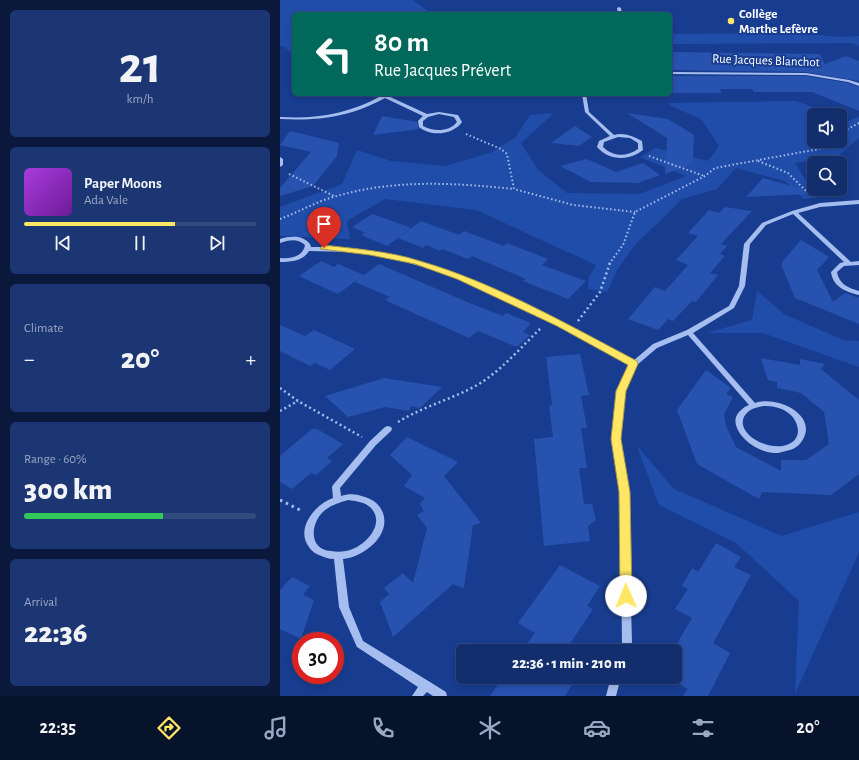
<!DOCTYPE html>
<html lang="en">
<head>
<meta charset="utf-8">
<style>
	:root { --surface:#122e6c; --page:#1b3672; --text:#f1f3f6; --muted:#9ca8c2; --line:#314a7f; --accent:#ffe665 }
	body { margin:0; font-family:"Alegreya Sans",sans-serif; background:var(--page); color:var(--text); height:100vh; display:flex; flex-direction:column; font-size:15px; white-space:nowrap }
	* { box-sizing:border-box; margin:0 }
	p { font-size:13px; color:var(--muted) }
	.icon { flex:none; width:22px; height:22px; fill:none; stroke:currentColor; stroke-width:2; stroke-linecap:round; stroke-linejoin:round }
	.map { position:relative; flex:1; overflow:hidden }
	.drawer { display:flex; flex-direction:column; gap:10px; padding:10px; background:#0a193b; width:280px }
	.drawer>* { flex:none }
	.guide { position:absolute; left:12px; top:12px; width:380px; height:84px; border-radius:6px; box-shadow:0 2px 6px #0003,0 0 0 1px var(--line); background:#00695c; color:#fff; overflow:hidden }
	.tools { position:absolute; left:527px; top:108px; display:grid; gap:8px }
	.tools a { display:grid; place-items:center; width:40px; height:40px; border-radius:6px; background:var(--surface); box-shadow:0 2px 6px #0003,0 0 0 1px var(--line); font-size:20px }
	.speed { position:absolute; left:12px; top:632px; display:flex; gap:8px; font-size:20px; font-weight:700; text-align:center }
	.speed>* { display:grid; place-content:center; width:52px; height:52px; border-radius:50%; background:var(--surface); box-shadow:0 2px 6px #0003,0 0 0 1px var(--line); line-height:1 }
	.speed .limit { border:6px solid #d22; background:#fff; color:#111 }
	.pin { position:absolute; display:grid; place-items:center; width:34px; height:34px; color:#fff; margin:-41px -17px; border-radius:50% 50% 50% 0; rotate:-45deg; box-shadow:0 0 4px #0007 }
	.pin .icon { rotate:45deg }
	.me { position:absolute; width:44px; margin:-22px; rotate:359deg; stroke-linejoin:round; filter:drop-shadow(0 0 3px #0008) }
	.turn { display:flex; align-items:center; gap:14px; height:84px; padding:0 16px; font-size:18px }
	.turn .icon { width:52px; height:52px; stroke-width:2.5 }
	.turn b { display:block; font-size:28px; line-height:34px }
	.big { font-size:30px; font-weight:800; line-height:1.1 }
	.drawer .tile { flex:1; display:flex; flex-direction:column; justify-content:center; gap:6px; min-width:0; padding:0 14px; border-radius:6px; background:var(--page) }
	.drawer .dial { align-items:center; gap:0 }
	.dial b { font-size:52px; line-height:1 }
	.song { display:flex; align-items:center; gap:12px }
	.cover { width:48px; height:48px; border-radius:6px; background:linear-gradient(135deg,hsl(280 70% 55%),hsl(280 70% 35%)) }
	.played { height:4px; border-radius:2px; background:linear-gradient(90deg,var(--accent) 65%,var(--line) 65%) }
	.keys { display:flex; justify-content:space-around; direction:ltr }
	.heat { display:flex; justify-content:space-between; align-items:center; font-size:22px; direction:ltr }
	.charge { height:6px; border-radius:3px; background:linear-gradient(90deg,#34c759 60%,var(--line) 0) }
	.trip { position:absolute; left:176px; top:644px; width:226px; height:40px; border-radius:6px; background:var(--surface); box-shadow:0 2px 6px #0003,0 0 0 1px var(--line); font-weight:800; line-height:40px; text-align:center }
	.menu { display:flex; height:64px; justify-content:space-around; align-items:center; background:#07122b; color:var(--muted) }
	.menu .icon { width:28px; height:28px }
	.menu .current { color:var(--accent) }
	.menu b { font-size:18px; color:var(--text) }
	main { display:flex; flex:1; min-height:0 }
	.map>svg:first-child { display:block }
	.green { fill:#214daa }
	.building { fill:#2752af }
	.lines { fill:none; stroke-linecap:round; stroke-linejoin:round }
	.path-far2 { stroke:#a6beef; stroke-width:2; stroke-dasharray:1.5 2.5; stroke-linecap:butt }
	.path-far1 { stroke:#a6beef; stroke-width:2.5; stroke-dasharray:2 3; stroke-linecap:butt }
	.path { stroke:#a6beef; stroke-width:3; stroke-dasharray:2.5 4; stroke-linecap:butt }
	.minor { fill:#a6beef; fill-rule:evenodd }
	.route { fill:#ffe665; stroke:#a69642 }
	.poi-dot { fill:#ffe665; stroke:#183d90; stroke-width:1.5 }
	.labels { text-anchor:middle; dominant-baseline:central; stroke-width:4; stroke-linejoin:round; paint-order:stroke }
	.far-poi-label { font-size:13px; font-weight:bold; fill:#fff; stroke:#183d90; text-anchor:start }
	.far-street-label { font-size:13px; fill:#fff; stroke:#183d90 }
</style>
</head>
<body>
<main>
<section class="drawer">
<div class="tile dial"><b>21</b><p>km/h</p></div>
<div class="tile">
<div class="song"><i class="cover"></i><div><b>Paper Moons</b><p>Ada Vale</p></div></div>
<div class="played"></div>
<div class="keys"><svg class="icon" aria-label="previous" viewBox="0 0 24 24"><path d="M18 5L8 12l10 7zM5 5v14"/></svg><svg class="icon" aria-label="pause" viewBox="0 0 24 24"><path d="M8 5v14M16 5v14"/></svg><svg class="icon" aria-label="next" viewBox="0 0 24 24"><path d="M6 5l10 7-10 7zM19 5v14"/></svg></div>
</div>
<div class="tile"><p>Climate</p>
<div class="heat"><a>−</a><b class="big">20°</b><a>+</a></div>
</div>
<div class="tile"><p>Range · 60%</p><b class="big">300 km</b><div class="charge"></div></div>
<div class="tile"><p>Arrival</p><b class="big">22:36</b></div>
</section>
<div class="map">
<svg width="579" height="696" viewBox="0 0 579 696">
	<rect width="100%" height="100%" fill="#183d90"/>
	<g class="green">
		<polygon points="0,0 133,0 152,14 14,14 14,56 4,46 0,46"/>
		<polygon points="516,33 562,37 579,36 579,46 572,43 390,44 390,34"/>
		<polygon points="516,101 554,115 534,115 534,141 560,141 560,118 568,121 579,117 579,138 557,157 515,163 537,198 524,199 505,181 456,168 437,189 402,199 355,245 337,270 327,292 308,289 309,277 316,265 196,210 105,199 67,221 70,239 0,236 0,207 62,184 77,150 111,161 166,166 212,152 235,138 250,115 274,113 241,143 258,170 287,193 360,194 406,176 360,157 376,148 428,161 439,146 421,119 391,106 389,103"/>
		<polygon points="477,291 504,314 563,340 579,341 579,367 483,333 427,333 472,320"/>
		<polygon points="357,446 394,489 502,536 579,512 579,552 515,694 519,601 456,543 379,505"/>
	</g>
	<g class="building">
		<polygon points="390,52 540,54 545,64 566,56 579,61 579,81 526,72 390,70"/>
		<polygon points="390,76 526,76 568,83 579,87 579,111 532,92 474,92 472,89 440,89 441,93 390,93"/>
		<polygon points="347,113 388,119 414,135 413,164 385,174 387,138"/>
		<polygon points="102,116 137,122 139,129 93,135"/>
		<polygon points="295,126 312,137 299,146 271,143"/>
		<polygon points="10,131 59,143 57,156 33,186 0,196 0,188 31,152 0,145"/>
		<polygon points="307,159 336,172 363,163 380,175 358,183 360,183 311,182 280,166"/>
		<polygon points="560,176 567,192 548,193 546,189 560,189"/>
		<polygon points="483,178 529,191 528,194 466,197"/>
		<polygon points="445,207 472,211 441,244 447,246 440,254 445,256 430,273 438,275 416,302 412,301 393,321 388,319 378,330 348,319 375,287 385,291 408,265 396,260 418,236 408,233 429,210 439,213"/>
		<polygon points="92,214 115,222 131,228 107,246 81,235 85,233 72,227"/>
		<polygon points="141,221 179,235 184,231 224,246 227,243 268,259 262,265 306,281 288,299 243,281 246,279 192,256 188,259 162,249 160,251 146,245 143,248 118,238"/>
		<polygon points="521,240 549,257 537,270 553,302 565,293 579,298 579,324 515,298 502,267 502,262"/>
		<polygon points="41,261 54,267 58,264 84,275 99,264 187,302 223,316 226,313 251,323 243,332 250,335 238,346 234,346 198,331 189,338 105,300 110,297 75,282 81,277 58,294 19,276"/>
		<polygon points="0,325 25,336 34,330 75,349 50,370 35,363 30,366 0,351"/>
		<polygon points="300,354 309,395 301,396 307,428 301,428 307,468 299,468 304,504 312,504 316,520 308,526 310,541 264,546 254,439 273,437 269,406 272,405 266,357"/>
		<polygon points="481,358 520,365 520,359 545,364 541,369 579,400 579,474 551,495 482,492 479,499 417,464 397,410 426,370 451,388 446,394 453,397 444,414 446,426 456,447 501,471 501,460 526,460 549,444 544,412 521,393 497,388 497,382 488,380"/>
		<polygon points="104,378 162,387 140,408 131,406 129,411 105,407 68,417 45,396"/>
		<polygon points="32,429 37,429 63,444 47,458 52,461 43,469 36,475 31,473 12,489 0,482 0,456"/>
		<polygon points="127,437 178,462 164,476 201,523 193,525 184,588 173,584 113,637 100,602 109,594 104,588 123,573 133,583 147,528 137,515 144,511 140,504 145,498 124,486 132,475 110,455"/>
		<polygon points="436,543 461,557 454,567 471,575 433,643 450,653 428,696 403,696 408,689 398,683 403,673 395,669 395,647 412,618 395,609 408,589 402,586 412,568 418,572"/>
		<polygon points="280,565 320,586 307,606 313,609 285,651 242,651 255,633 238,623"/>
		<polygon points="12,577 30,586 23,595 34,600 21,639 0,629 0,590"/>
		<polygon points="223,677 285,677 284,680 292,685 285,696 210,696"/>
	</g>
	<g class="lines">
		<g class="path-far2">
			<polyline points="560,133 579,123"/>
			<polyline points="186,134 221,149 227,154 234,189 293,205 355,212"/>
			<polyline points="369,156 424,176"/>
			<polyline points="478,161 508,173 531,196"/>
			<polyline points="9,174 54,196"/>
			<path d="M0 219C19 212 37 201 57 196 115 179 175 183 234 189"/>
			<polyline points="329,264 343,245 355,212 425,176 435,168 539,149 551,141"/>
		</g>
		<g class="path-far1">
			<polyline points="298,321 320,292 330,263"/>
			<polyline points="0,388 18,401 82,437"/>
			<polyline points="0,411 18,401"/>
			<path d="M118 422C144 406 173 399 199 384 223 369 241 347 261 328"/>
		</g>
		<polyline class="path" points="0,500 22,511"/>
		<g class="minor">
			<polygon points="339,7 341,8 342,14 338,14 337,8"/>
			<polygon points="365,13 370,14 363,14"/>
			<polygon points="390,72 526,73 569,80 579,83 579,86 568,82 526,75 390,74"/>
			<path d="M101 94H110L108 96 147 114 159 112 178 115 182 122C173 135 151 137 139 127L138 121 143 116 105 98C70 117 39 121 0 119V117C38 119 68 114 101 96ZM159 114 174 117 177 122C169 132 154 132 143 126V121L148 117Z"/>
			<path d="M302 94H306L309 112 334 135C343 132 353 136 362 141L363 150C349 161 329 161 317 147L319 141 330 136 305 112ZM338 137 350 138 358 143V149C347 157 333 157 323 147L324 142Z"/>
			<polygon points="0,157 3,159 3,165 0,167"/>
			<path d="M579 200V204L540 207 518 213 571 262 579 261V265L564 266 557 272C559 284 568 288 579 291V295C566 292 553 287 551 272L560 263 564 262 513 214 486 225 470 244 465 286 454 308 413 333 475 403C497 395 539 415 522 441 520 444 517 447 513 449 509 450 503 452 498 453 489 453 479 450 472 445 462 439 449 423 459 412 462 409 464 407 469 405L408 335 377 348 357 365 345 391 340 439 348 492 352 642 349 651H339L342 642 340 492 332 439 337 391 350 365 236 304 195 286 153 270 112 258 70 252 29 251C23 261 11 262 0 262V258C10 259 23 257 25 245 17 238 9 240 0 243V239C11 236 22 235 30 244L31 247C44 247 57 247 70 248 92 250 114 255 136 261 213 283 283 323 353 361L373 344 407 330 449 306 459 286 464 244 482 223 512 211 540 203ZM483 406C492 406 500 407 507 412 518 419 524 437 509 444 488 454 447 429 469 411 473 408 479 407 483 406Z"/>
			<path d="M108 426 111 427 112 429 111 431 96 445 60 488 61 496C70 493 77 494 85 497 94 500 100 505 103 513 111 536 83 557 63 559L69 607 83 641 150 682 166 692 167 696H153L147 692 143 696H132L138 687 77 647 59 607 54 559C48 559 44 557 39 555 34 553 32 551 29 547 15 529 35 504 53 498L52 487 53 485 90 441 105 427ZM68 500C76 501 85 502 91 508 106 524 85 546 70 550 64 552 57 552 51 551 30 550 30 527 41 514 48 506 58 503 68 500Z"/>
			<polygon points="331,677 341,677 336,696 326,696"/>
		</g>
	</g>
	<path class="route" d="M44 245C76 249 109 251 140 261 213 282 289 325 357 361L358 364 346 391 341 439 350 492 352 596 350 600 346 601 342 600 340 596 339 492 331 439 336 391 348 365 277 326 177 279 135 264 90 255 41 249 40 248Z"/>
	<circle class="poi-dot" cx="451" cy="21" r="4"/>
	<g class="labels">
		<g class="far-poi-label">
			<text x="459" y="14">Collège<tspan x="459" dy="15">Marthe Lefèvre</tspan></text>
		</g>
		<g class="far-street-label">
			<text transform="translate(486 61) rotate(2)">Rue Jacques Blanchot</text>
		</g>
	</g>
</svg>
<div class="tools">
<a><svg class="icon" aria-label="sound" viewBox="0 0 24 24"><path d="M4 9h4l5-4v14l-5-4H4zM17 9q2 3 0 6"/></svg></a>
<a><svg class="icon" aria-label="search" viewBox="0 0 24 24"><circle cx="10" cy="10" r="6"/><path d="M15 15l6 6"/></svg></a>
</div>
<div class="speed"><div class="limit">30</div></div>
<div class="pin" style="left:44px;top:248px;background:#d93025"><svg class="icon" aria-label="arrive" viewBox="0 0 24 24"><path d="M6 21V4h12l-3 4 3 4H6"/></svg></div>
<svg class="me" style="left:346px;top:596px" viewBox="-20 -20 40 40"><circle r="19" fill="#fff"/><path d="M0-13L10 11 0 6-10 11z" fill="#ffe665"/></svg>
<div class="trip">22:36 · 1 min · 210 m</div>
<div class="guide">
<div class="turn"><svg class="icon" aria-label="left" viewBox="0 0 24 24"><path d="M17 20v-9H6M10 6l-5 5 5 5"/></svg><div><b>80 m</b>Rue Jacques Prévert</div></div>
</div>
</div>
</main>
<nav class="menu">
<b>22:35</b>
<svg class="icon current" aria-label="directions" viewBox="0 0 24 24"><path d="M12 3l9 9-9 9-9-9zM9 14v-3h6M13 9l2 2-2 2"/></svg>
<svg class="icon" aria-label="music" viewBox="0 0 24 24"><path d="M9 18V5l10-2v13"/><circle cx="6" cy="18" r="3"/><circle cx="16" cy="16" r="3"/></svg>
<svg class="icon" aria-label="phone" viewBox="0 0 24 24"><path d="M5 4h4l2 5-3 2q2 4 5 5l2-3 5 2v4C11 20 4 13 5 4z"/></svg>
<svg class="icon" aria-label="climate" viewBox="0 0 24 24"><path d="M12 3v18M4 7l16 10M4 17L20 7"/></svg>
<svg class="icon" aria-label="car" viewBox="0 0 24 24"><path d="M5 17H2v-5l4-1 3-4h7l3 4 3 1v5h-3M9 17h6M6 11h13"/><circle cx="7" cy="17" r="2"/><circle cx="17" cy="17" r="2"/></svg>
<svg class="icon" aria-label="filters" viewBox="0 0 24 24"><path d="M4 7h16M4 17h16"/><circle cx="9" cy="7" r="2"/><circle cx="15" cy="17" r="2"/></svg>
<b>20°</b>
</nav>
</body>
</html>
